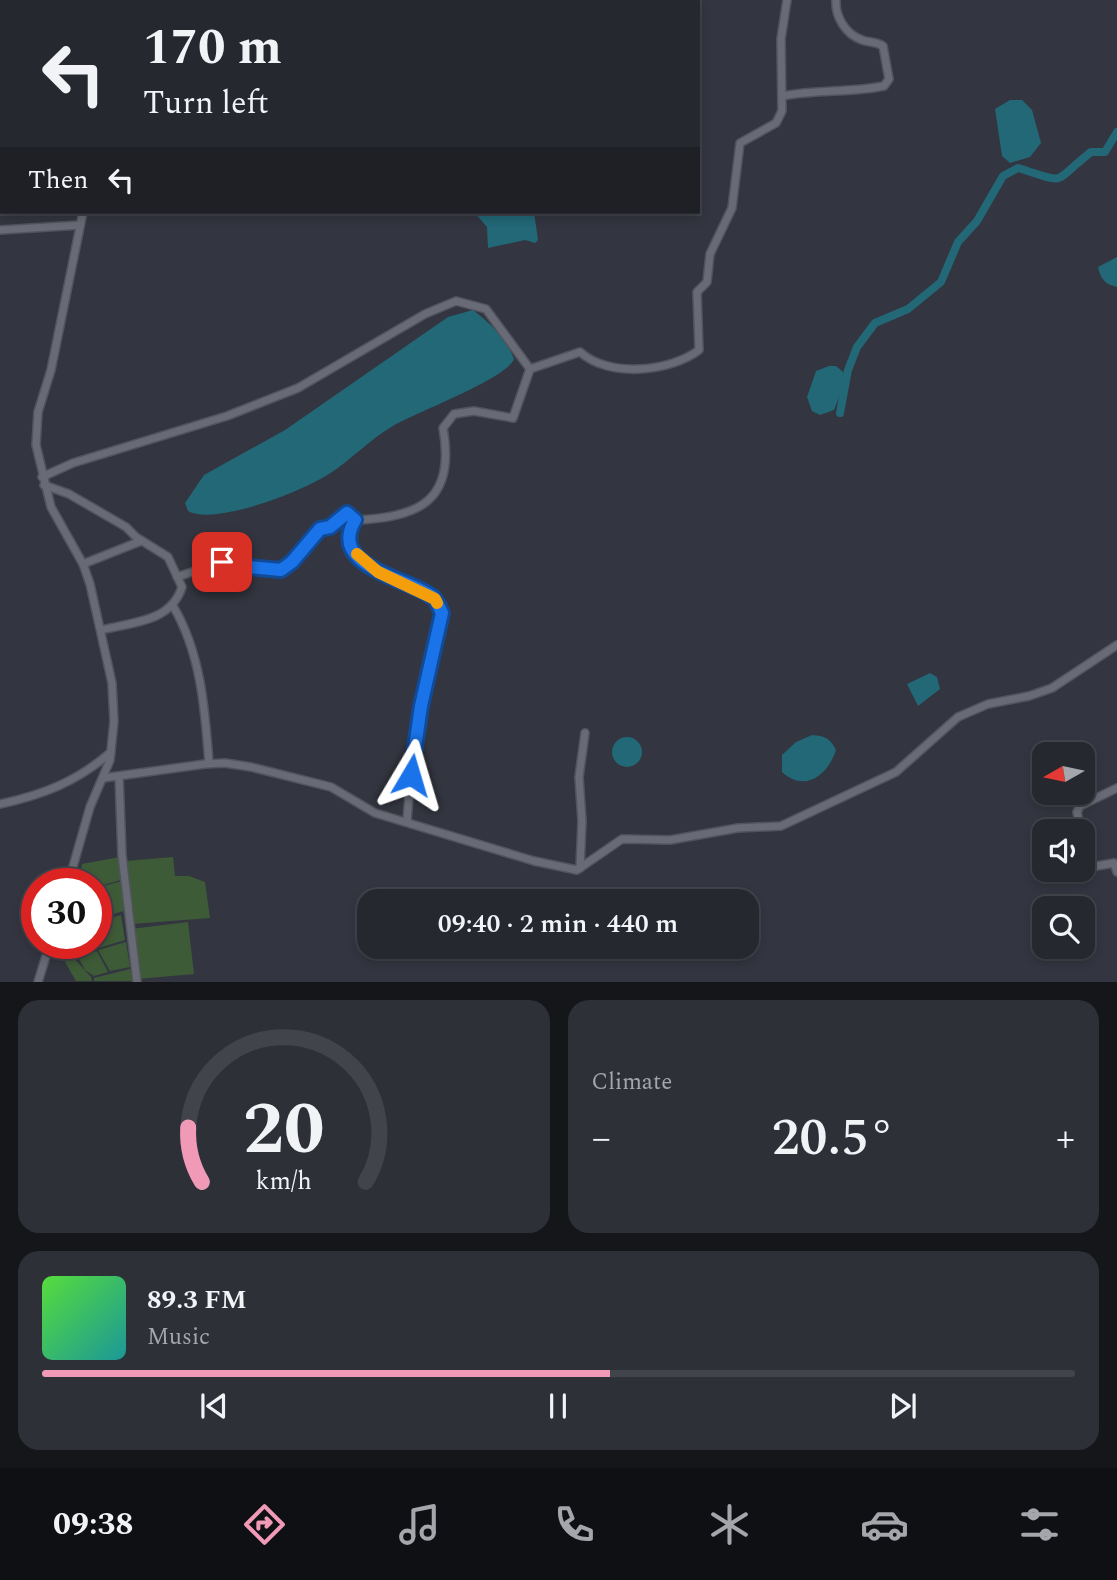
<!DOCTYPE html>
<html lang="en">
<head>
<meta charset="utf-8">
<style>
	:root { --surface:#262830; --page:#2e3038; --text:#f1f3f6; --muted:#a4a6ab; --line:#42444c; --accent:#f09ab7 }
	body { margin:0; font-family:Spectral,serif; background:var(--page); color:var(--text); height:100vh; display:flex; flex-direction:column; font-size:26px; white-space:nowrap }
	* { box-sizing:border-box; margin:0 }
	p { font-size:23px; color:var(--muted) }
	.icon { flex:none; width:38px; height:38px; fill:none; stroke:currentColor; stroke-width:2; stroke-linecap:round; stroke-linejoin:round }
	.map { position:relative; height:982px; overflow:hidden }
	.drawer { display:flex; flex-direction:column; gap:18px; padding:18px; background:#15161a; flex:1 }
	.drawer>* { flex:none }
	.top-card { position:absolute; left:0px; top:0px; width:700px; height:214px; box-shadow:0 4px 10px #0003,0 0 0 2px var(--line); background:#262830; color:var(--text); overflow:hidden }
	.needle { width:46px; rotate:261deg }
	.fabs { position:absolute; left:1032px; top:742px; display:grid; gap:14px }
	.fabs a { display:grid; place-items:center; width:63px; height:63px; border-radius:14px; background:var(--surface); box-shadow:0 4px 10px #0003,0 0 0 2px var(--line); font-size:35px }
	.speed { position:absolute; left:21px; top:868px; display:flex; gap:14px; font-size:35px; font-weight:700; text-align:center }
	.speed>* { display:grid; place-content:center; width:91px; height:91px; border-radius:50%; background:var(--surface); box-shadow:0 4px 10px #0003,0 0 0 2px var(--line); line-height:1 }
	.speed .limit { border:10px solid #d22; background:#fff; color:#111 }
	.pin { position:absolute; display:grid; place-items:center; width:60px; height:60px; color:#fff; margin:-30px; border-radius:14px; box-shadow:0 4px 10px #0006 }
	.me { position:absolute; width:77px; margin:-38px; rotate:7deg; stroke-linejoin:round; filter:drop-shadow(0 0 5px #0008) }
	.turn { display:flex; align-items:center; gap:24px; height:147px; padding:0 28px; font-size:32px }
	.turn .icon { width:91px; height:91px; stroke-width:2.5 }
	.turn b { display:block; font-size:49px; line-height:60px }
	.then { display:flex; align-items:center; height:66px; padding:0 28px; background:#0003; gap:14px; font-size:26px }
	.big { font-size:52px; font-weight:600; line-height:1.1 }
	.drawer .widget { flex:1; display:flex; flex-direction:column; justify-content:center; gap:10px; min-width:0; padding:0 24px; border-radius:21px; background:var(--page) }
	.drawer .dial { align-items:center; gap:0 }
	.dial svg { height:182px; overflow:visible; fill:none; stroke:var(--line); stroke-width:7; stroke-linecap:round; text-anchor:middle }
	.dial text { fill:var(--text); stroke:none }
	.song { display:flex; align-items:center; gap:21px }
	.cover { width:84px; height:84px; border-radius:10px; background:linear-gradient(135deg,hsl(110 70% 55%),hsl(180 70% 35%)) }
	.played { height:7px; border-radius:4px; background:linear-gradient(90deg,var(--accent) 55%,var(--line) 55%) }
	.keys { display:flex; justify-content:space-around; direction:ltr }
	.heat { display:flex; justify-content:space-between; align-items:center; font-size:38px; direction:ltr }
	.drawer .tiles { flex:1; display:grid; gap:18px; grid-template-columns:1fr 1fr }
	.widget:last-child { grid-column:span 2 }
	.trip { position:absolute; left:357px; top:889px; width:402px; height:70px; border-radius:21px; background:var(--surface); box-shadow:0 4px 10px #0003,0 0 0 2px var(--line); font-weight:600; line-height:70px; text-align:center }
	.tabs { display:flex; height:112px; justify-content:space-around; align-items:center; background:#0f1013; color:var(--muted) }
	.tabs .icon { width:49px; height:49px }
	.tabs .current { color:var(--accent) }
	.tabs b { font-size:32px; color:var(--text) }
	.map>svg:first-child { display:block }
	.green { fill:#3e5b37 }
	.water { fill:#226877 }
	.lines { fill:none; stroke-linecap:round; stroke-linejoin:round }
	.canal { stroke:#226877; stroke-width:8 }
	.minor-casing { stroke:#52545d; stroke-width:10 }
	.minor { stroke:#686a76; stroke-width:7 }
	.route-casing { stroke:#114b97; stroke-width:18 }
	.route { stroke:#1a73e8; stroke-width:12 }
	.slow { stroke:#f59e0b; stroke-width:12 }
</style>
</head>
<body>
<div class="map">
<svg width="1117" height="982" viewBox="0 0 1117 982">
	<rect width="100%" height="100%" fill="#333540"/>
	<g class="green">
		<polygon points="120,857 121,880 96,887 96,884 79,884 82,864"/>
		<polygon points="173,857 175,876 189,876 205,882 210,918 132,924 126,861"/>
		<polygon points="122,881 124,911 96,919 96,888"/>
		<polygon points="121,915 125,940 76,955 65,949 63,943 96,943 96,922"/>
		<polygon points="188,922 194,974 138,979 131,929"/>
		<polygon points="126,942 130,967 110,971 98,950"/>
		<polygon points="97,951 108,972 94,976 85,970 78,957"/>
		<polygon points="72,956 91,977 92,981 76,981 65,962"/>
		<polygon points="130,969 133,981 94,981 94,978"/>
	</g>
	<g class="water">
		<polygon points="1010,100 1022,100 1032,110 1041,143 1030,157 1010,163 1002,156 995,109"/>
		<polygon points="474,212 534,212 538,240 535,243 525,240 488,248 487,227"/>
		<path d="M1117 257V287C1105 284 1101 280 1098 267Z"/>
		<path d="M473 310C491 324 506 338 514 359 506 379 416 412 393 426 370 439 351 460 329 474 303 491 215 526 188 511L185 503 204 475 285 430 448 317Z"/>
		<polygon points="829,366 836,366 843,372 844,385 834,410 820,415 812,411 807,397 816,371"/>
		<polygon points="930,673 937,677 940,689 918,706 907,684"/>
		<path d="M812 735C825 736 830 738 836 750 828 775 805 793 782 772V755L796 742Z"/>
		<circle cx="627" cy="752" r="15"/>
	</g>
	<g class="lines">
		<g class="canal">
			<polyline points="645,0 645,2"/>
			<path d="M840 413 848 370 857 347 875 323 908 309 941 282 958 242 977 221 1003 176 1018 168C1070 184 1050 184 1091 152H1105L1117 132"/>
		</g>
		<g class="minor-casing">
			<g id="minor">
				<polyline points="122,2 122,0"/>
				<path d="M783 96C817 89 850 93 884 86L889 79 883 46C875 41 870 43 862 40 845 34 835 16 836 0"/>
				<polyline points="0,164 2,163"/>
				<polyline points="0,230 80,225"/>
				<path d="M42 477 73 463 227 416 298 388 425 314 456 301 486 309 530 369 580 352C609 378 670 372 699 350L697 292 707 282 710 254 732 208 740 143 776 123 782 111 781 39 787 0"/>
				<path d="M44 485 69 494 126 527 136 537 168 557 182 587C171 622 133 622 101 630"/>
				<polyline points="83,564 141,541"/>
				<polyline points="177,577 222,562 236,566 281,570 292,562 320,529 330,527 347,513 355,520"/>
				<path d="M173 606C201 653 205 710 209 763"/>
				<polyline points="119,776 122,855 137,982"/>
				<polyline points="103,778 205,764 225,763 251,767 331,787 375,813 534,861 577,870 622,839 670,840 738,828 781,826 896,772 958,717 988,704 1029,696 1052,688 1117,645"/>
				<path d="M0 804C43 795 78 781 111 752"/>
				<path d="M407 821 412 758 442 613C440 609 437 601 434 598 411 578 326 568 355 520 420 518 456 500 443 428L454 414 474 411 513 418 530 369"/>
				<polyline points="1081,831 1077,812 1080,806 1117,788"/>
				<polyline points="1083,839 1091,867 1114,863 1117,872"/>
				<polyline points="580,868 582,821 579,777 585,733"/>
				<polyline points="68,884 90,807 110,760 114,721 112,683 90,584 83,564 51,507 36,445 38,412 51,370 83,212"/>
				<polyline points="38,982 50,943"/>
			</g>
		</g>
		<use href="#minor" class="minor"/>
	</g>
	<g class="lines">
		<g class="route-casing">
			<path id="route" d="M222 562 236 566 281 570 292 562 320 529 330 527 347 513 355 520C327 568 410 578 434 598 437 601 440 609 442 613L421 706 411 775"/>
		</g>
		<use href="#route" class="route"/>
		<polyline class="slow" points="357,554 378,572 435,599 437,603"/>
	</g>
</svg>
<div class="fabs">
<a><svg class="needle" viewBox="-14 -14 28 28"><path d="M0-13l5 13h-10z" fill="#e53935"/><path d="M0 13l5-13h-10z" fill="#a4a6ab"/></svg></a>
<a><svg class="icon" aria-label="sound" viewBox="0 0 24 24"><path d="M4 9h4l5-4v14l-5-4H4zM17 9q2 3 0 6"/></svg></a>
<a><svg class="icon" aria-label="search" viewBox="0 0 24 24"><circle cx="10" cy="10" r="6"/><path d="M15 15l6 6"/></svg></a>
</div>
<div class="speed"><div class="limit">30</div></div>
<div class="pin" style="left:222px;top:562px;background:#d93025"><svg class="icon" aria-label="arrive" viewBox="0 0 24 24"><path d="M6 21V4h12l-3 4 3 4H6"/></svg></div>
<svg class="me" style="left:411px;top:775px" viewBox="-20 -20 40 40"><path d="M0-17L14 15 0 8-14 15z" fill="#1a73e8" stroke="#fff" stroke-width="4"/></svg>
<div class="trip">09:40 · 2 min · 440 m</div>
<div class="top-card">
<div class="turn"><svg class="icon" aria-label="left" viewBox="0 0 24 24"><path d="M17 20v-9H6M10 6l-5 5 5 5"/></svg><div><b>170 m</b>Turn left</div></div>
<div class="then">Then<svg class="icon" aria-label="left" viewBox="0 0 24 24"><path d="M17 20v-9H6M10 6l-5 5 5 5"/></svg></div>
</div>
</div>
<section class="drawer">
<div class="tiles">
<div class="widget dial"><svg viewBox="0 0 100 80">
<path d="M14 69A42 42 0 1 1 86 69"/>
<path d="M14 69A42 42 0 0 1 8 45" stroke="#f09ab7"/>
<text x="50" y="56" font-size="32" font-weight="700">20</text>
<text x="50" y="72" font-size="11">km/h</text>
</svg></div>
<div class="widget"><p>Climate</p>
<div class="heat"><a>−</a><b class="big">20.5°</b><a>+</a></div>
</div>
<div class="widget">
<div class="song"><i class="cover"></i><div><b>89.3 FM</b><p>Music</p></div></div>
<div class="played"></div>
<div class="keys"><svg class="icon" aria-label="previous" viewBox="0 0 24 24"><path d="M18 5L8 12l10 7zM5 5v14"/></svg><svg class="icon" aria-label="pause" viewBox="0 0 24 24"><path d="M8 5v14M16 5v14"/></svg><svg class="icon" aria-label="next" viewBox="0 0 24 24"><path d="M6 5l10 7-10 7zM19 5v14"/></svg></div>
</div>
</div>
</section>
<nav class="tabs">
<b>09:38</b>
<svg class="icon current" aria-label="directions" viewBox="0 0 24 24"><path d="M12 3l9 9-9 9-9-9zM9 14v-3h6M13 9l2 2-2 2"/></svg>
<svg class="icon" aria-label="music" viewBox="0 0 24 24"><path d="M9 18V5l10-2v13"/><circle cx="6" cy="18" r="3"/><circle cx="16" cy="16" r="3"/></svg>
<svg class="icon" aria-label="phone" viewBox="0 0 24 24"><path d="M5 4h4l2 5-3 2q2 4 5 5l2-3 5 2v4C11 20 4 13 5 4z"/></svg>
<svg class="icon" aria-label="climate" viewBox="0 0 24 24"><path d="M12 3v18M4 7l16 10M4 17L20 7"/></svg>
<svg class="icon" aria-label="car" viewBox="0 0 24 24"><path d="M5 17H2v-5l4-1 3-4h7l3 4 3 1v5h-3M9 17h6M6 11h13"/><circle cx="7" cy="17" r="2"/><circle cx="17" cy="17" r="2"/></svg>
<svg class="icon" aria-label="filters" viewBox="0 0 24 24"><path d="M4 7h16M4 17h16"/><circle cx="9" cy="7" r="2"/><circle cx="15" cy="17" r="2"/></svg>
</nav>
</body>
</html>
